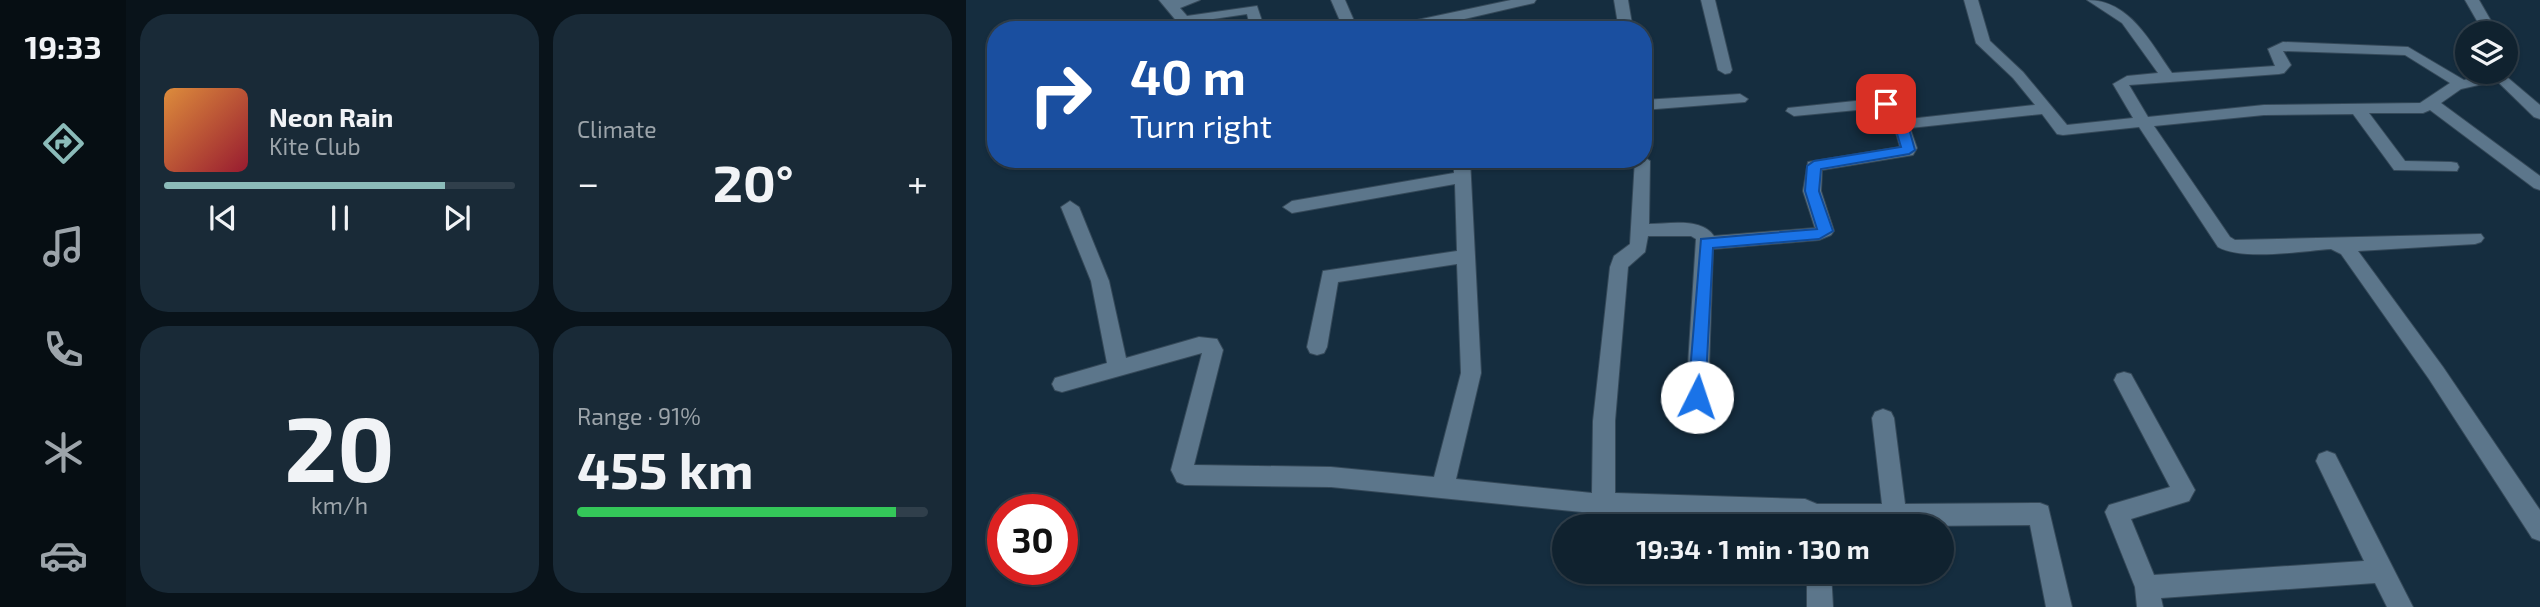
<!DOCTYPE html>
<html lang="en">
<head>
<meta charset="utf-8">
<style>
	:root { --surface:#10222f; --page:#192a37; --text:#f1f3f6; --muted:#9ca4aa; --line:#303f4b; --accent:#8bbbb9 }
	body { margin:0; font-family:"Exo 2",sans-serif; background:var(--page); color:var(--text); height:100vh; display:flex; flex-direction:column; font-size:26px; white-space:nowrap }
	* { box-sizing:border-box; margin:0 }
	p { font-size:23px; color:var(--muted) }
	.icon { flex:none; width:38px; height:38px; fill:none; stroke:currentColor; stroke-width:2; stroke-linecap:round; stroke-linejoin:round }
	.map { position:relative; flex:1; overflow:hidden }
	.side { display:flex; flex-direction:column; gap:14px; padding:14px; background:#09131a; width:840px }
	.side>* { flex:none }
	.guide { position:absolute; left:21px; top:21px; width:665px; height:147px; border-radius:28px; box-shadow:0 2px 5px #0004,0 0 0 2px var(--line); background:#1a4fa0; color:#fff; overflow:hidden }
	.tools { position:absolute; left:1489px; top:21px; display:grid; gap:14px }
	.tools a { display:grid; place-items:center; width:63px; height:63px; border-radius:50%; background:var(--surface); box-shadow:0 2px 5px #0004,0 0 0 2px var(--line); font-size:35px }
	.speed { position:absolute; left:21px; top:494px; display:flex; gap:14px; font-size:35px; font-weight:700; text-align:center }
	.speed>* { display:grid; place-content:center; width:91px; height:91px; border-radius:50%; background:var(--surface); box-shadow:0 2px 5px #0004,0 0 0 2px var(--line); line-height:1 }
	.speed .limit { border:10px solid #d22; background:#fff; color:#111 }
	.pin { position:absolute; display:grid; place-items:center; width:60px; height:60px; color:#fff; margin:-30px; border-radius:14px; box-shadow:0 4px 10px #0006 }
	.me { position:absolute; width:77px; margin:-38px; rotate:4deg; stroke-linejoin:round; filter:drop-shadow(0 0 5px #0008) }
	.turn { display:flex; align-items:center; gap:24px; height:147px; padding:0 28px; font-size:32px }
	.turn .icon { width:91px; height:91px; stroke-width:2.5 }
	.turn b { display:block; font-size:49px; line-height:60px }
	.big { font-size:52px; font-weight:700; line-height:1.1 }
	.side .widget { flex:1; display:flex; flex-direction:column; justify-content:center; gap:10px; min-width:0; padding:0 24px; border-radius:28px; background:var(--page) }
	.side .dial { align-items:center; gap:0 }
	.dial b { font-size:91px; line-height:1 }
	.song { display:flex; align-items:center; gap:21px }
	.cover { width:84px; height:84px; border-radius:10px; background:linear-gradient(135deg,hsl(30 70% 55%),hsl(350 70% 35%)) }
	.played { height:7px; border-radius:4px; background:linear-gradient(90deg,var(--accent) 80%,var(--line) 80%) }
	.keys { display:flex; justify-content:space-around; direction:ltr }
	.heat { display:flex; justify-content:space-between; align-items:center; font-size:38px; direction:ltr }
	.charge { height:10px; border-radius:5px; background:linear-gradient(90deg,#34c759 91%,var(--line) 0) }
	.side .tiles { flex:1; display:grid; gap:14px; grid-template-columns:repeat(2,1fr) }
	.trip { position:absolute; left:586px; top:514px; width:402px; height:70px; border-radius:35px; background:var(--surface); box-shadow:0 2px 5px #0004,0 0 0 2px var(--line); font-weight:700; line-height:70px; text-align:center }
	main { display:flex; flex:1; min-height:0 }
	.dock { display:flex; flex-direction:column; width:126px; justify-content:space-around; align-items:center; background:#060e13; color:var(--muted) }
	.dock .icon { width:49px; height:49px }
	.dock .active { color:var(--accent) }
	.dock b { font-size:32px; color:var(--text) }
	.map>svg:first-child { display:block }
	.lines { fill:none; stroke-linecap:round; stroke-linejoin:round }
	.service-casing { stroke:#354959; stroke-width:2 }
	.minor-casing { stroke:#354959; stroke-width:2 }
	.service { fill:#5c768b; fill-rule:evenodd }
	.minor { fill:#5c768b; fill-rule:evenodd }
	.route { fill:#1a73e8; stroke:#114b97; stroke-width:2 }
</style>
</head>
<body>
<main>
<nav class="dock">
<b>19:33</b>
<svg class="icon active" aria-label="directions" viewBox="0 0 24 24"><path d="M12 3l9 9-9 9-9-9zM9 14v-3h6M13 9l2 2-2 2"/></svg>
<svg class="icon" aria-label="music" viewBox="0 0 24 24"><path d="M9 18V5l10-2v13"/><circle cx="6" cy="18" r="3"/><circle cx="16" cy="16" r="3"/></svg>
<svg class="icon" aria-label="phone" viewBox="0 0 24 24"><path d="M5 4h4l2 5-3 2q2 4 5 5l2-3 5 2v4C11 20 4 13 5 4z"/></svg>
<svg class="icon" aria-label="climate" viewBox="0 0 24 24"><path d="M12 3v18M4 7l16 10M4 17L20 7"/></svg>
<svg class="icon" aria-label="car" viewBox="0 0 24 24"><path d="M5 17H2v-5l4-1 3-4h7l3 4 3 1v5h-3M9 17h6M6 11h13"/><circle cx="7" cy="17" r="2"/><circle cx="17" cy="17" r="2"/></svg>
</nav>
<section class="side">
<div class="tiles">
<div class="widget">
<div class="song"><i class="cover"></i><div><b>Neon Rain</b><p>Kite Club</p></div></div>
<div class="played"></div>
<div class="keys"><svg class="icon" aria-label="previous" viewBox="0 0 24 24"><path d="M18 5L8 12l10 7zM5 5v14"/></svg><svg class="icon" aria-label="pause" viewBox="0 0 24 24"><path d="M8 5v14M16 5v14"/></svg><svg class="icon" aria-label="next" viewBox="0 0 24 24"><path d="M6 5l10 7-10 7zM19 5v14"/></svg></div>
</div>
<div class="widget"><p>Climate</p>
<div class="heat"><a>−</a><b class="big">20°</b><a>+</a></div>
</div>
<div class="widget dial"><b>20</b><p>km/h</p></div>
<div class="widget"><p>Range · 91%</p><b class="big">455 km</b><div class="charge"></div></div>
</div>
</section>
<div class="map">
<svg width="1574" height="607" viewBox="0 0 1574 607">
	<rect width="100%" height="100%" fill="#152d3f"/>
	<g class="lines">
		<g class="service-casing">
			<polygon id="service" points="1535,72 1574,105 1574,119 1568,117 1529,79 1527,76 1529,73"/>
		</g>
		<g class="minor-casing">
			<g id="minor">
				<polygon points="193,0 234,0 214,8 221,16 291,6 299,30 285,30 281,14 213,24"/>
				<polygon points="365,0 379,0 392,30 378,30"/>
				<polygon points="545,0 570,0 568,3 481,23 482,30 468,30 468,25 446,30 416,30 423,26"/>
				<polygon points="648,0 662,0 667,30 653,30"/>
				<polygon points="735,0 749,0 766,70 764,73 759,74 752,70"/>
				<path d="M998 0H1012L1024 41 1057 72 1101 125 1167 118 1147 84 1161 76 1192 73 1156 23 1121 0C1164 0 1184 42 1206 73L1309 66 1302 49 1317 42 1442 47 1498 80 1543 69 1545 72 1539 79 1495 89 1475 103 1574 176V190L1568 188 1464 110 1457 113H1403L1439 161 1485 162 1491 163 1493 167 1491 171 1428 170 1387 114 1298 115 1188 126 1264 237 1269 240 1515 234 1518 238 1515 242 1509 244 1392 251 1477 367 1574 510V541L1566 538 1463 379 1375 254 1365 249C1335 251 1277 261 1252 247L1173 127 1097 135 1091 134 1076 114 944 128 951 148 947 155 856 170 855 191 868 231 865 235 853 240 747 249 742 397 738 403 731 406 724 403 720 397 730 239 725 236H682L679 252 662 267 649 421V493L839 499 851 504H916L906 418 909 412 917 409 925 412 928 418 939 504 1074 503 1082 506 1106 607H1080L1064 525 839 527 837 520 626 513 365 487 219 485 211 482 205 470 236 353 96 392 89 390 86 384 89 378 141 363 125 281 95 207 104 201 113 207 143 281 160 358 233 337 251 339 257 350 228 465 365 467 468 477 495 373 491 264 372 282 361 347 358 353 351 355 344 353 341 347 357 271 491 251 489 184 326 213 317 207 326 201 488 173V159H504L515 373 490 479 626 493 627 421 644 267 648 256 664 244 669 159H677V156L684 161 683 224C702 224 735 217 748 236L849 228 837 191 842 162 934 147 929 129 920 125 912 108 828 116 820 111 822 108 918 98 923 100 934 120 1069 105 1047 78 1010 43ZM1317 51 1439 55 1484 83 1454 103 1298 105 1182 117 1163 85 1313 74 1318 73 1325 65Z"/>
				<polygon points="1499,0 1513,0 1532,33 1518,33"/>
				<polygon points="774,94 782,99 779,102 677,110 677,100"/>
				<polygon points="1158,372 1165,374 1229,490 1223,501 1165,519 1188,575 1398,561 1350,461 1353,454 1361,451 1369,454 1447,607 1421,607 1409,583 1195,598 1197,607 1171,607 1169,587 1139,512 1143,505 1204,487 1148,380 1151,374"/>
				<polygon points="841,572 865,572 867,607 841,607"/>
			</g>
		</g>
		<use href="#service" class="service"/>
		<use href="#minor" class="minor"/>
	</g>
	<polygon class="route" points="920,100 927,104 932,120 942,125 949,150 943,154 855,169 853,191 867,231 853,239 747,248 739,397 737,402 731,404 725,402 722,397 735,239 851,229 839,191 841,166 848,161 935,147 929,127 922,125 914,104"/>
</svg>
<div class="tools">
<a><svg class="icon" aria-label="layers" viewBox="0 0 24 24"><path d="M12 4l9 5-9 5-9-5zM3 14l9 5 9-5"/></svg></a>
</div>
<div class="speed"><div class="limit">30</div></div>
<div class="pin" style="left:920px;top:104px;background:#d93025"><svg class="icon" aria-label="arrive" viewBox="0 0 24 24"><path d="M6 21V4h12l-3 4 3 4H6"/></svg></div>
<svg class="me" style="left:731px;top:397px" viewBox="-20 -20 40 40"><circle r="19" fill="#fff"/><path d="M0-13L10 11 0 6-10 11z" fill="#1a73e8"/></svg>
<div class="trip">19:34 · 1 min · 130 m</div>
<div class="guide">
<div class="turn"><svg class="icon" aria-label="right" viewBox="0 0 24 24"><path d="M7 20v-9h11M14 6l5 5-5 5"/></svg><div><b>40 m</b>Turn right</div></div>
</div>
</div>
</main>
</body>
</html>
